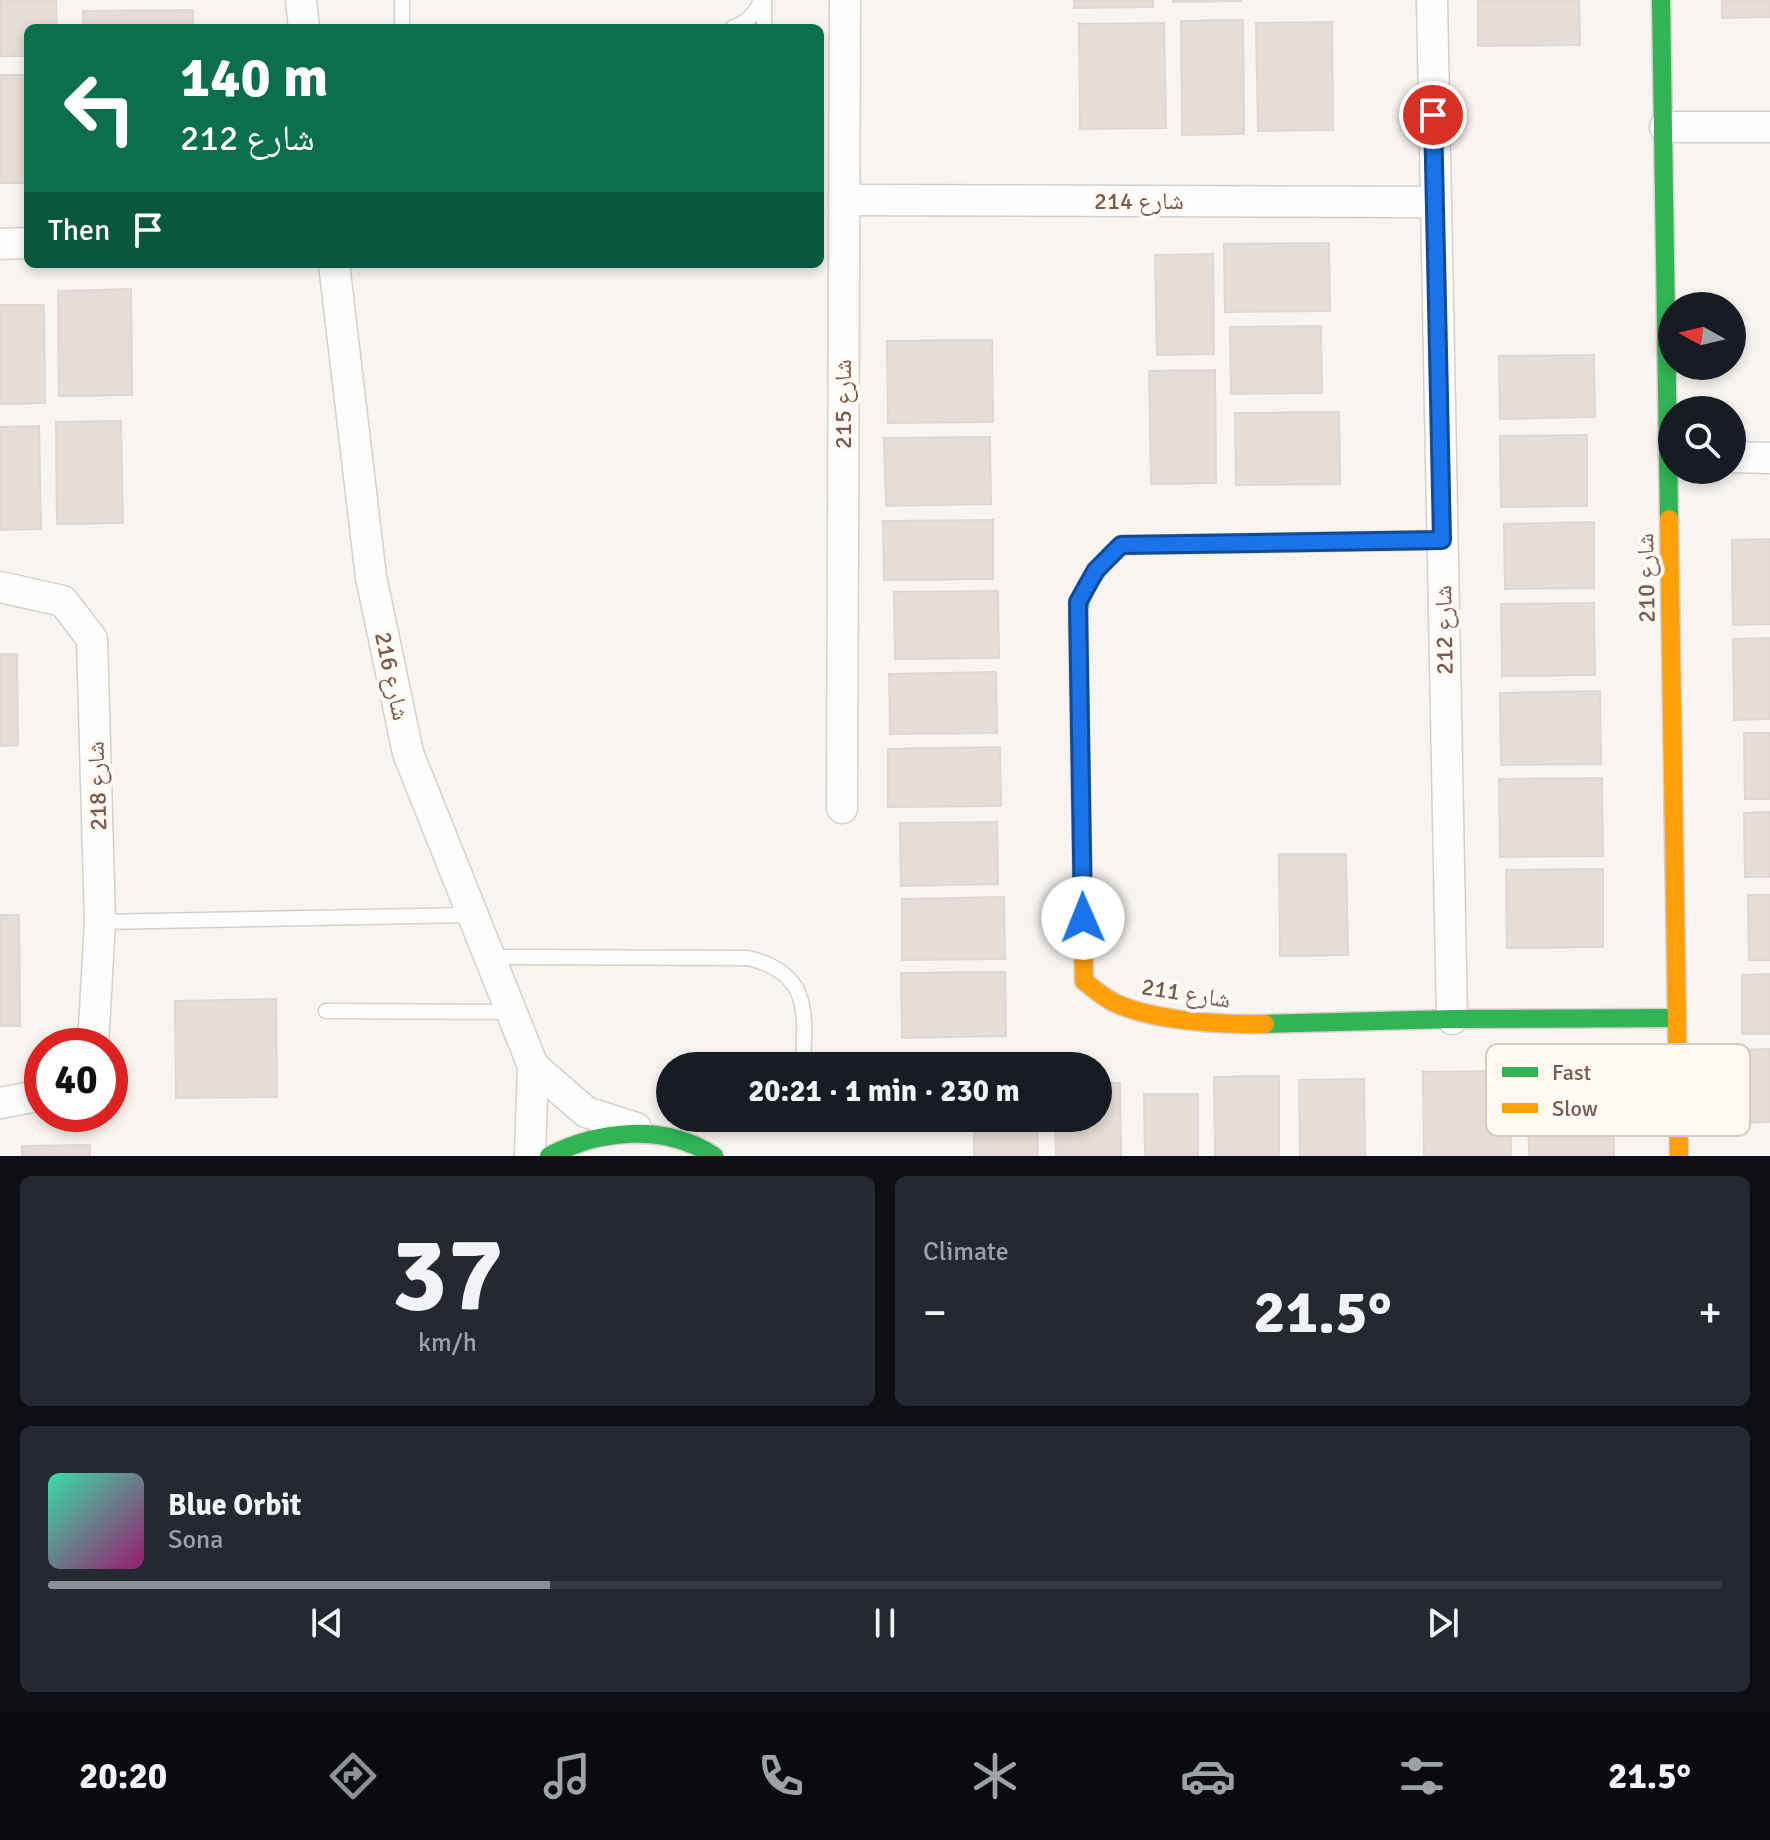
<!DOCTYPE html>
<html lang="en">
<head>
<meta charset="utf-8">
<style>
	:root { --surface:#171b24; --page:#242831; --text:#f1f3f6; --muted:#9ea1a6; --line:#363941; --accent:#8c9099 }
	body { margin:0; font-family:Signika,"Noto Naskh Arabic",sans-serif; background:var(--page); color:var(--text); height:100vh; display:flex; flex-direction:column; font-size:30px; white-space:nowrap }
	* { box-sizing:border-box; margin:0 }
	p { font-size:26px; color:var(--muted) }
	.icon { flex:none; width:44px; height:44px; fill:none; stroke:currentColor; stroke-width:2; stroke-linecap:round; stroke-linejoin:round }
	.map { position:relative; height:1156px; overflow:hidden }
	.sheet { display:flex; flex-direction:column; gap:20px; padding:20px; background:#0d0f14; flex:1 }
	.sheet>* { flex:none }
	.guide { position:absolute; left:24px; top:24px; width:800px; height:244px; border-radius:12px; box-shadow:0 4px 12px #0003; background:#0b6e4f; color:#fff; overflow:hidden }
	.needle { width:52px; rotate:278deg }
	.controls { position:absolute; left:1658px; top:292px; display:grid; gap:16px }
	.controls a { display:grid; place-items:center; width:88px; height:88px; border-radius:50%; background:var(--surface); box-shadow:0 4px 12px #0003; font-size:40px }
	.speed { position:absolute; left:24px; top:1028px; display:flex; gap:16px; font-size:40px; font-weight:700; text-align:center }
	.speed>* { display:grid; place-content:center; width:104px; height:104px; border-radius:50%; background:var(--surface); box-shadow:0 4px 12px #0003; line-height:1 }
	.speed .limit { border:12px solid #d22; background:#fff; color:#111 }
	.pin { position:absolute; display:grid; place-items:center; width:68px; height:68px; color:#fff; margin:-34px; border:4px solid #fff; border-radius:50%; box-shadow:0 2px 8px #0007 }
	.me { position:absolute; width:88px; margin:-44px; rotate:359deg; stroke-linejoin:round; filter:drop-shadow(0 0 6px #0008) }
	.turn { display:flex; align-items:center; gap:28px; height:168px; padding:0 24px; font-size:36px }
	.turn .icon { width:104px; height:104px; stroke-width:2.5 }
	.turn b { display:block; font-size:56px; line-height:68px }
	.then { display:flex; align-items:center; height:76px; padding:0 24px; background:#0003; gap:16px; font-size:30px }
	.big { font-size:60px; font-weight:800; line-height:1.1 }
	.sheet .card { flex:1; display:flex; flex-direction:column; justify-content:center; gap:12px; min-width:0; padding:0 28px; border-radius:12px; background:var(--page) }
	.sheet .dial { align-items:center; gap:0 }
	.dial b { font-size:104px; line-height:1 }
	.song { display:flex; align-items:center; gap:24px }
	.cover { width:96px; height:96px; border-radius:12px; background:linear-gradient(135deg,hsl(160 70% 55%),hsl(320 70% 35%)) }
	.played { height:8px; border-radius:4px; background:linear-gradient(90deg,var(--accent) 30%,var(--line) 30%) }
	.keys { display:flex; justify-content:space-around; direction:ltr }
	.heat { display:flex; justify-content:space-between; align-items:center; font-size:44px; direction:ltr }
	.sheet .tiles { flex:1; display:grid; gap:20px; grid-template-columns:1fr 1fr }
	.card:last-child { grid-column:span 2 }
	.trip { position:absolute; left:656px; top:1052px; width:456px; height:80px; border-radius:40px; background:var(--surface); box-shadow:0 4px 12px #0003; font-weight:800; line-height:80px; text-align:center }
	.tabs { display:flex; height:128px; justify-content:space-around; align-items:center; background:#090b0e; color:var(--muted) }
	.tabs .icon { width:56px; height:56px }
	.tabs .on { color:var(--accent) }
	.tabs b { font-size:36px; color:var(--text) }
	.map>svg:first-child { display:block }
	.building { fill:#e5ddd7; stroke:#e1d7d2; stroke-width:2 }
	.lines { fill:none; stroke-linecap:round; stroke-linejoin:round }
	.lane-casing { stroke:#d6d0ca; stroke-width:17 }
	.street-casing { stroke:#d6d0ca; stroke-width:33 }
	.fast-casing { stroke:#d8d0cb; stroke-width:21 }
	.slow-casing { stroke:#d8d0cb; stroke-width:21 }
	.lane { stroke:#fefdfd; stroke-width:14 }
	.street { stroke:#fefdfd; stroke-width:30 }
	.fast { stroke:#30b455; stroke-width:18 }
	.slow { stroke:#ff9f0a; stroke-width:18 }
	.route-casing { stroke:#114b97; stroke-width:20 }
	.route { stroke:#1a73e8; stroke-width:14 }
	.labels { text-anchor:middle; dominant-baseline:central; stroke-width:8; stroke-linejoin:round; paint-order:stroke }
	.street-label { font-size:24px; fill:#775b4f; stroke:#fef9f2 }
	.key { fill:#fef9f2; stroke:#d6cac1; stroke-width:2 }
	.key-label { font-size:22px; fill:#775b4f }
</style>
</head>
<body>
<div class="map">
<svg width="1770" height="1156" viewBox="0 0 1770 1156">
	<rect width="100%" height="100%" fill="#f8f4f0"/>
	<g class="building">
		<polygon points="0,0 56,0 57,28 28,28 28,56 0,56"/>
		<polygon points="1074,0 1153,0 1153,7 1074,8"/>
		<polygon points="1173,0 1241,0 1241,1 1173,2"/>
		<polygon points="1478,0 1579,0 1580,45 1478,46"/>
		<polygon points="1722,0 1770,0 1770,17 1722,18"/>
		<polygon points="193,10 193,28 83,28 83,11"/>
		<polygon points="1243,20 1244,134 1182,135 1181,21"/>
		<polygon points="1332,22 1333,130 1258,131 1256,23"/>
		<polygon points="1164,23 1166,128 1080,129 1079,24"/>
		<rect x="0" y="75" width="28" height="108"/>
		<polygon points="1329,243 1330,311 1225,312 1224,244"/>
		<polygon points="1213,254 1214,354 1157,355 1155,255"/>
		<polygon points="131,289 132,395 59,396 58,291"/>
		<polygon points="0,305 44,305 45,403 0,404"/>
		<polygon points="1321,326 1322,393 1231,394 1230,327"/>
		<polygon points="992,340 993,422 888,423 887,341"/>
		<polygon points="1594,355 1595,417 1500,419 1499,356"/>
		<polygon points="1215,370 1216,483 1151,484 1149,371"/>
		<polygon points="1339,412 1340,484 1236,485 1235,413"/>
		<polygon points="121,421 123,523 57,524 56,422"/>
		<polygon points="39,426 41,529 0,530 0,427"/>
		<polygon points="1587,435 1587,506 1501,507 1500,436"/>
		<polygon points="990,437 991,504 886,506 884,438"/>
		<polygon points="993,520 993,579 884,580 883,521"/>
		<polygon points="1594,522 1594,588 1505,589 1504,524"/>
		<polygon points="1770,539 1770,624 1733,625 1732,540"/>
		<polygon points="998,591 999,658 895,659 894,592"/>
		<polygon points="1594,603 1595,675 1502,676 1501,604"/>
		<polygon points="1770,638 1770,719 1734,720 1733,639"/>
		<polygon points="0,654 17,654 18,745 0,746"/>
		<polygon points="996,672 997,733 890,734 889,674"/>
		<polygon points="1600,691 1601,764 1501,765 1500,693"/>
		<polygon points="1744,733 1770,733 1770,799 1745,799"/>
		<polygon points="1000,747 1001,806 888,807 888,749"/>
		<polygon points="1602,778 1603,856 1500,857 1499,779"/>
		<polygon points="1770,812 1770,877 1745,877 1744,813"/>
		<polygon points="997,822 998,884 901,886 900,823"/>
		<polygon points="1279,854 1346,854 1348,955 1280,956"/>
		<polygon points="1603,869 1603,947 1507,948 1506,870"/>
		<polygon points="1748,895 1770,895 1770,960 1749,960"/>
		<polygon points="1004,897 1005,959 902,960 902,899"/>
		<polygon points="0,915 19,915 20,1026 0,1026"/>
		<polygon points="1005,972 1006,1036 902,1038 901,973"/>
		<polygon points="1770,974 1770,1034 1742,1034 1742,975"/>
		<polygon points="276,999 277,1097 176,1098 175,1001"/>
		<polygon points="1770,1049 1770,1122 1740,1123 1739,1050"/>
		<polygon points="1510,1071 1511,1156 1424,1156 1423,1072"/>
		<polygon points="1613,1071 1614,1156 1529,1156 1528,1072"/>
		<polygon points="1279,1076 1279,1156 1215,1156 1214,1077"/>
		<polygon points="1364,1079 1365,1156 1300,1156 1299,1080"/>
		<polygon points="1098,1083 1120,1083 1121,1156 1056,1156 1055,1118 1098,1118"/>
		<polygon points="1144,1094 1198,1094 1198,1156 1145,1156"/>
		<polygon points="974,1118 1037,1118 1038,1156 974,1156"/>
		<polygon points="90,1145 90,1156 22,1156 22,1146"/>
	</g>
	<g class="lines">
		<g class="lane-casing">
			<g id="lane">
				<polyline points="402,0 402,28"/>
				<path d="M732 28C746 23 756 14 761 0"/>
				<polyline points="764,28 764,0"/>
				<polyline points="100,922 471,915"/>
				<path d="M488 957 748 958C811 973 805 1012 803 1066"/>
				<polyline points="326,1011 510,1012"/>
			</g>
		</g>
		<g class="street-casing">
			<g id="street">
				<polyline points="301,0 304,28"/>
				<polyline points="1432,0 1452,1019"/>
				<polyline points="1665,127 1770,127"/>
				<polyline points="844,200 1434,202"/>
				<polyline points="0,244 28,243"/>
				<polyline points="334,264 371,577 408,753 533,1066 530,1156"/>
				<polyline points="1732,457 1770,458"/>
				<polyline points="0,587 63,601 92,639 100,922 93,1046"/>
				<polyline points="842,808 845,0"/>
				<polyline points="533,1066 586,1112 636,1128"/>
				<polyline points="0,1103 42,1095"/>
			</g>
		</g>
		<g class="fast-casing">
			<g id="fast">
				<polyline points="1661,0 1669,519"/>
				<path d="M1078 620C1078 587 1098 568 1121 545L1442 540"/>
				<polyline points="1265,1024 1452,1019 1676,1018"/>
				<path d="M549 1156C599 1130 664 1123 714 1156"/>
			</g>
		</g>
		<g class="slow-casing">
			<g id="slow">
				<polyline points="1669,519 1679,1156"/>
				<path d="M1078 620 1084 981C1094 989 1104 998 1115 1003 1154 1021 1221 1025 1265 1024"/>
			</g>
		</g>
		<use href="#lane" class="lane"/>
		<use href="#street" class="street"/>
		<use href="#fast" class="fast"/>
		<use href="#slow" class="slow"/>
	</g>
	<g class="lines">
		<g class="route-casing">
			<polyline id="route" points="1083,918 1078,602 1096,570 1121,545 1442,540 1433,115"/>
		</g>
		<use href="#route" class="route"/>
	</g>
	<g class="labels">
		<g class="street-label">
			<text x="1139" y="201">شارع 214</text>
			<text transform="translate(843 404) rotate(-90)">شارع 215</text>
			<text transform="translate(1646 578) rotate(-91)">شارع 210</text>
			<text transform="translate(1444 630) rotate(-91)">شارع 212</text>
			<text transform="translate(392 676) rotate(78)">شارع 216</text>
			<text transform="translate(97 786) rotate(-92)">شارع 218</text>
			<text transform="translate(1186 993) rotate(9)">شارع 211</text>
		</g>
	</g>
	<rect x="1486" y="1044" width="264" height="92" rx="12" class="key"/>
	<rect x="1502" y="1067" width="36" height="10" fill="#30b455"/>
	<rect x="1502" y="1103" width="36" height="10" fill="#ff9f0a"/>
	<g class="key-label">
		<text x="1552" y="1080">Fast</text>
		<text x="1552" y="1116">Slow</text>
	</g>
</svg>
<div class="controls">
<a><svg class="needle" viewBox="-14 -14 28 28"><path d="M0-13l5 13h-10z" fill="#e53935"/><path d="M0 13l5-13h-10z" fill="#9ea1a6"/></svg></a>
<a><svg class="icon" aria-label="search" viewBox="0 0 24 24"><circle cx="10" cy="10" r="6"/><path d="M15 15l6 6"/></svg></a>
</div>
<div class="speed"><div class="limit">40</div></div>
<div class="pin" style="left:1433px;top:115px;background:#d93025"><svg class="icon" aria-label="arrive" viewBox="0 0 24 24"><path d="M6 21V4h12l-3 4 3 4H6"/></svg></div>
<svg class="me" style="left:1083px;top:918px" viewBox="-20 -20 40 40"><circle r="19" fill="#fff"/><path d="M0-13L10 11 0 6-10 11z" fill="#1a73e8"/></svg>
<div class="trip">20:21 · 1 min · 230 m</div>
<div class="guide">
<div class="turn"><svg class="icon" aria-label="left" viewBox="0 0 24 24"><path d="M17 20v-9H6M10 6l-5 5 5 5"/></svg><div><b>140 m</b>شارع 212</div></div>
<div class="then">Then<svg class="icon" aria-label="arrive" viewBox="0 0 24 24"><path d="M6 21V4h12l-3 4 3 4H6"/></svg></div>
</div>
</div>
<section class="sheet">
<div class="tiles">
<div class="card dial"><b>37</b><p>km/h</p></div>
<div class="card"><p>Climate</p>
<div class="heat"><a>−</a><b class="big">21.5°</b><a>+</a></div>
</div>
<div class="card">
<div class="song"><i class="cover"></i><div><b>Blue Orbit</b><p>Sona</p></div></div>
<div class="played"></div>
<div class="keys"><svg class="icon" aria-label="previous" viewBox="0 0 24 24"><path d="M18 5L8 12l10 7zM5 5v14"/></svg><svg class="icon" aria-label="pause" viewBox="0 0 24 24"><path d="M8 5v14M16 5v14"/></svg><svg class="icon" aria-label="next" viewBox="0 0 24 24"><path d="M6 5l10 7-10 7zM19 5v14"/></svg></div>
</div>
</div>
</section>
<nav class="tabs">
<b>20:20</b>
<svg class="icon on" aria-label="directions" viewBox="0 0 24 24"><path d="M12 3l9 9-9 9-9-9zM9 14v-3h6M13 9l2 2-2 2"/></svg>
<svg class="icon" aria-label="music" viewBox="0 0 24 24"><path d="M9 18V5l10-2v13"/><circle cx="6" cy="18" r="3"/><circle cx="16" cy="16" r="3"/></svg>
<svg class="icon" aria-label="phone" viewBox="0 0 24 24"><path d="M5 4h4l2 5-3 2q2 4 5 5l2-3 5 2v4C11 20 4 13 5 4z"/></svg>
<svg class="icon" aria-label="climate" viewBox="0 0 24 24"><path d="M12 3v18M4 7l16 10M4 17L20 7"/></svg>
<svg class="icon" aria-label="car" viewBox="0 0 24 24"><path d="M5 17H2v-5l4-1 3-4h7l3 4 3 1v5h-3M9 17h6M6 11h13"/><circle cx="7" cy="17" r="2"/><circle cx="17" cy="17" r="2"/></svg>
<svg class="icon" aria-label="filters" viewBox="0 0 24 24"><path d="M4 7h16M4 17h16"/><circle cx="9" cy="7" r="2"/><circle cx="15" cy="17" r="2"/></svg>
<b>21.5°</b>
</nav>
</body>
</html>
